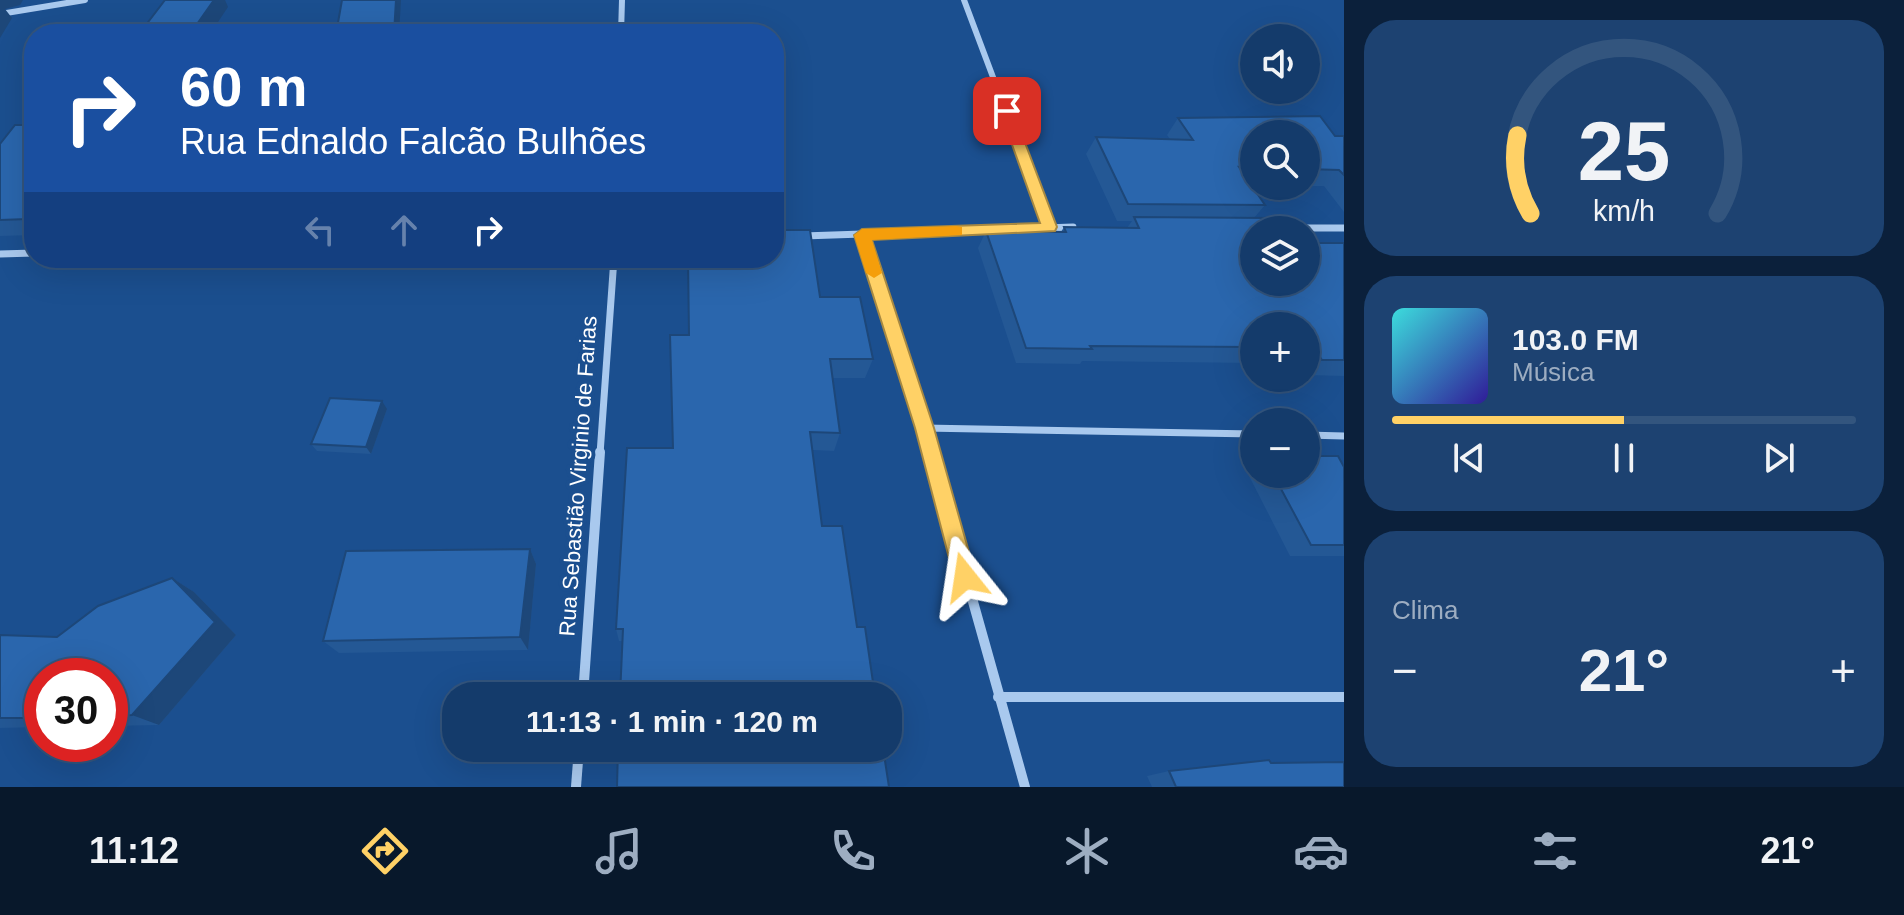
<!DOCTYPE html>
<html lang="pt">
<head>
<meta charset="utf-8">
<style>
	:root { --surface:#143b6b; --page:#1d4271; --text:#f1f3f6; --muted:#9dadc1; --line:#33557e; --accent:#ffd166 }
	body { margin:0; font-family:Arial,sans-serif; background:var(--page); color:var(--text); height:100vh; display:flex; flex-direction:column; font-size:30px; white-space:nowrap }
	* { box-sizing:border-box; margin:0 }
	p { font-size:26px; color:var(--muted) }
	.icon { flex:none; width:44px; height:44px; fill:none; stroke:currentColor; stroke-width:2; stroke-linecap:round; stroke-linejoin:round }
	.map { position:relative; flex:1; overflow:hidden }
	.sheet { display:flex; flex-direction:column; gap:20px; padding:20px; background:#0b203b; width:560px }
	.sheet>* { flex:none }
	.guide { position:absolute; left:24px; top:24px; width:760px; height:244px; border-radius:32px; box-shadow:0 8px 32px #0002,0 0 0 2px var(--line); background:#1a4fa0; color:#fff; overflow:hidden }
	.fabs { position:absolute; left:1240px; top:24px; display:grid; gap:16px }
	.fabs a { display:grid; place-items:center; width:80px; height:80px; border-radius:50%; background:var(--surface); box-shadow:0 8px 32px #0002,0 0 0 2px var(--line); font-size:40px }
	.speed { position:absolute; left:24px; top:658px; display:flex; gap:16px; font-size:40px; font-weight:700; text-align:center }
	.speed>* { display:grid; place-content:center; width:104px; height:104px; border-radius:50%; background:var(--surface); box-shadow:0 8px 32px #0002,0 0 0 2px var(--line); line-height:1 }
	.speed .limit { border:12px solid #d22; background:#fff; color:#111 }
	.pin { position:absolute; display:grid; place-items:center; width:68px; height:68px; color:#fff; margin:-34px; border-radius:16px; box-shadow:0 4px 12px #0006 }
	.me { position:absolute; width:88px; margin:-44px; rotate:345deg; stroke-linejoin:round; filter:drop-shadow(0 0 6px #0008) }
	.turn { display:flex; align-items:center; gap:28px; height:168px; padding:0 24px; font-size:36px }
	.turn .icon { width:104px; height:104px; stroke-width:2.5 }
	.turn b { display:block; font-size:56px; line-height:68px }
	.lanes { display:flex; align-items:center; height:76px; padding:0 24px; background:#0003; justify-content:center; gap:40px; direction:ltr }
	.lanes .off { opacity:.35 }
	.big { font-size:60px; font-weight:800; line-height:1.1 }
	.sheet .tile { flex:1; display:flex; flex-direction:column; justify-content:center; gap:12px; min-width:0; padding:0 28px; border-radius:32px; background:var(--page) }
	.sheet .dial { align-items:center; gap:0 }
	.dial svg { height:208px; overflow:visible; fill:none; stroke:var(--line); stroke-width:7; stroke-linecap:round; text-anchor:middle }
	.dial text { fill:var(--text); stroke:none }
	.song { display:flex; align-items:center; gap:24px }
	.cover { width:96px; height:96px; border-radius:12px; background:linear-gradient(135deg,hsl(180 70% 55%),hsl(250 70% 35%)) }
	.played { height:8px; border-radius:4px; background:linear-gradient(90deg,var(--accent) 50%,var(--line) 50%) }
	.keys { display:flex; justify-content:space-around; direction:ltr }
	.heat { display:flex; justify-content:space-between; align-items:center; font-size:44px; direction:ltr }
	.trip { position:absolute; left:442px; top:682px; width:460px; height:80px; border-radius:32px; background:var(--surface); box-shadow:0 8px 32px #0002,0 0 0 2px var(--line); font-weight:800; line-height:80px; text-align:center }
	.dock { display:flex; height:128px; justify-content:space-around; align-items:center; background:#08182b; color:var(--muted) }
	.dock .icon { width:56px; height:56px }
	.dock .on { color:var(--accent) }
	.dock b { font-size:36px; color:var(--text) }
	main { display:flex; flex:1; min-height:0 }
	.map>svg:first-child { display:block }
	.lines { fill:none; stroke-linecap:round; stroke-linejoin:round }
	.street-far2 { stroke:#a9c9ee; stroke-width:6 }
	.street-far1 { stroke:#a9c9ee; stroke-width:7 }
	.street { stroke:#a9c9ee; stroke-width:10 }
	.wall { fill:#245895 }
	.shaded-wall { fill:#1d4779 }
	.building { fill:#2a66ad; stroke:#1d4779; stroke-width:2 }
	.route { fill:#ffd166; stroke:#a68842; stroke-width:2 }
	.slow { fill:#f59e0b }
	.labels { text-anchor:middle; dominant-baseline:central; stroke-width:8; stroke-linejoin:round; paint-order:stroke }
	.street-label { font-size:22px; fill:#fff; stroke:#1b4f8f }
</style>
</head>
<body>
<main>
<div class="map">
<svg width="1344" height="787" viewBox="0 0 1344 787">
	<rect width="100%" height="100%" fill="#1b4f8f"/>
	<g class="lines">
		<g class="street-far2">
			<polyline points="964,0 1038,197"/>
			<polyline points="0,14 85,0"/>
			<polyline points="621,34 622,0"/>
		</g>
		<g class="street-far1">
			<polyline points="1037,195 1049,227"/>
			<polyline points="1271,228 1344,228"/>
			<polyline points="862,235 931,454"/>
			<polyline points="803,236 1073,227"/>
			<polyline points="0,254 34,253"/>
			<polyline points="924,428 1254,434"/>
			<polyline points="1306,435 1344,436"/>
			<polyline points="600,454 614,258"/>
		</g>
		<g class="street">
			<polyline points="931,452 1025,787"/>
			<polyline points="583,696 600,452"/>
			<polyline points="998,697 1344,697"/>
			<polyline points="576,787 579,748"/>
		</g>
	</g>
	<g class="wall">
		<polygon points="34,117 34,235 0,236 0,144 27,125"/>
		<polygon points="1178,118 1335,136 1344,136 1344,212 1324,186 1306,186 1306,134 1254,134 1254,185 1251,185 1265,205 1254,218 1254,282 1344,243 1344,376 1306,375 1306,326 1254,326 1254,363 1082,361 1080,364 1016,363 978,248 986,231 1061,232 1064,227 1127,228 1132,221 1117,221 1086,154 1096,137 1170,139 1167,135"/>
		<polygon points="688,258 774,258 820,297 873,359 865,378 832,378 840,433 834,451 813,450 623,641 619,641 616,629 672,448 689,335"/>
		<polygon points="387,409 371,454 317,451 311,444"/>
		<polygon points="1254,463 1254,474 1306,474 1344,467 1344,556 1290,556 1246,470"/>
		<polygon points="530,549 536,564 528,650 339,653 323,641"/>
		<polygon points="172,578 194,592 236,635 159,725 110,726 110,676 42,676 42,727 0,728 0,635 57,637"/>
		<polygon points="1271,763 1344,787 1152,787 1147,776 1169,771"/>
	</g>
	<g class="shaded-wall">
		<polygon points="0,0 23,0 20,5 5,9 12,18 0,38"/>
		<polygon points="214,0 225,0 228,7 210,34 190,34"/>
		<polygon points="396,0 401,0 399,34 394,34"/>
		<polygon points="31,215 34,217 34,226 28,219"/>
		<polygon points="382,401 387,409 371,454 366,447"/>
		<polygon points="530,549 536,564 528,650 520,637"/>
		<polygon points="172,578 194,592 236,635 159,725 132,715"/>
	</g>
	<g class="building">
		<polygon points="165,0 214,0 190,34 139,34"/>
		<polygon points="342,0 396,0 394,34 336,34"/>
		<polygon points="1320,116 1335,136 1344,136 1344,175 1339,170 1306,169 1306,134 1254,134 1254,168 1239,167 1265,205 1128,204 1096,137 1193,140 1178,118"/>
		<polygon points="34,117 34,215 31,215 28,219 0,220 0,144 15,125 27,125"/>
		<polygon points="1134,217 1274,218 1282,230 1254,230 1254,282 1306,282 1306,243 1344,243 1344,360 1322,360 1314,348 1306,348 1306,326 1254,326 1254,347 1090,346 1092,349 1026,348 986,231 1066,232 1064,227 1139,228"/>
		<polygon points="774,230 810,230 820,297 860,297 873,359 830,359 840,433 810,432 822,526 842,526 857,627 865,627 875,696 620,696 623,629 616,629 627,448 673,448 670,335 689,335 688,258 774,258"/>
		<polygon points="330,398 382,401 366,447 311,444"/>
		<polygon points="1306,456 1338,456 1344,467 1344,545 1311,545 1273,474 1306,474"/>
		<polygon points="530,549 520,637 323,641 346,551"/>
		<polygon points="172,578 215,622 132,715 110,716 110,676 42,676 42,718 0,718 0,635 57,637 98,606"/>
		<polygon points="618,748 883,748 889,787 617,787"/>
		<polygon points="1269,760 1271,763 1344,762 1344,787 1176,787 1169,771"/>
	</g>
	<polygon class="route" points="1007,107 1013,111 1057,227 1055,231 872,240 934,428 976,577 973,585 965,588 957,585 954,577 915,428 854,235 862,229 1040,223 1000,111"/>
	<polygon class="slow" points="956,226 962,227 962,235 872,240 882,273 874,278 866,273 854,235 862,229"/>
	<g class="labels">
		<g class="street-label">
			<text transform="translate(578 476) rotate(-86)">Rua Sebastião Virginio de Farias</text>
		</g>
	</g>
</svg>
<div class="fabs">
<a><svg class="icon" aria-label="sound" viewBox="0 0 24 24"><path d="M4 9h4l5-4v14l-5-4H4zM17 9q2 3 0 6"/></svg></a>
<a><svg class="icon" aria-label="search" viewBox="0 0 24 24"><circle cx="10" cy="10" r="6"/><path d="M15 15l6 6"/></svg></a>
<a><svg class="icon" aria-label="layers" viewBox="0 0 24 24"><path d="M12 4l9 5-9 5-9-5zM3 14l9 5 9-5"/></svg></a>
<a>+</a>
<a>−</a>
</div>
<div class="speed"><div class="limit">30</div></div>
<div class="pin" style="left:1007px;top:111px;background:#d93025"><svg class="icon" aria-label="arrive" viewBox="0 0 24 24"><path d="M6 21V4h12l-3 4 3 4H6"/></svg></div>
<svg class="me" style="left:965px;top:577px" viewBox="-20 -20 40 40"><path d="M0-17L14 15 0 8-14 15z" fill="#ffd166" stroke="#fff" stroke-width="4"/></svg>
<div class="trip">11:13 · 1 min · 120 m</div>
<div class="guide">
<div class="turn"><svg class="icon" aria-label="right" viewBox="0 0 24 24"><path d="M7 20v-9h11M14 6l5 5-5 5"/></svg><div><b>60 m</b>Rua Ednaldo Falcão Bulhões</div></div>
<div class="lanes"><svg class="icon off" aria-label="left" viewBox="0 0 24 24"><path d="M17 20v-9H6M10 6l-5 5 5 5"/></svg><svg class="icon off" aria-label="ahead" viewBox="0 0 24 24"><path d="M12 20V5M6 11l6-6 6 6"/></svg><svg class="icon" aria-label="right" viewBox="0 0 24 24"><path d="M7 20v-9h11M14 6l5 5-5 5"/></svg></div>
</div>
</div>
<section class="sheet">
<div class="tile dial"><svg viewBox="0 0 100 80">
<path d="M14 69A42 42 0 1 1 86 69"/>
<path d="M14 69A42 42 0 0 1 9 39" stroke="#ffd166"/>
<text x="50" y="56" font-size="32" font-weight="700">25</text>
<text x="50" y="72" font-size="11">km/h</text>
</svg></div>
<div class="tile">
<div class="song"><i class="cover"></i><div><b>103.0 FM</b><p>Música</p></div></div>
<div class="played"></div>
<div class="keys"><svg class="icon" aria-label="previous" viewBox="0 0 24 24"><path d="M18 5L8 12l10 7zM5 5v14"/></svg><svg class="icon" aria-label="pause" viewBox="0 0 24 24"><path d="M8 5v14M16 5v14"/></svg><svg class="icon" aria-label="next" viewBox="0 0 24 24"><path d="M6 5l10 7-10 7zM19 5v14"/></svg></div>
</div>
<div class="tile"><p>Clima</p>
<div class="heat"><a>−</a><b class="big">21°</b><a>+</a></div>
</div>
</section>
</main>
<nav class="dock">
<b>11:12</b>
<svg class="icon on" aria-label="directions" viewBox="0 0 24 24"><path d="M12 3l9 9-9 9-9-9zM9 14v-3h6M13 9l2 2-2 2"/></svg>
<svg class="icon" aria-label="music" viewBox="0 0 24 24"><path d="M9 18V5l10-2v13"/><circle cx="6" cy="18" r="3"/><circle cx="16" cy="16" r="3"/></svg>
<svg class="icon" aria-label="phone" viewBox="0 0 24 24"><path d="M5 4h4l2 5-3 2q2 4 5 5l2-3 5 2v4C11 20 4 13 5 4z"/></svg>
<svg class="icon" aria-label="climate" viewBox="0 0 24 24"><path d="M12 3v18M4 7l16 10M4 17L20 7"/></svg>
<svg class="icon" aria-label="car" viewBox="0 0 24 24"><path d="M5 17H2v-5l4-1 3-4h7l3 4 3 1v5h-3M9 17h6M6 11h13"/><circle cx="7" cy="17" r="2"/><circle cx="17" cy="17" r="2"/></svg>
<svg class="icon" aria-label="filters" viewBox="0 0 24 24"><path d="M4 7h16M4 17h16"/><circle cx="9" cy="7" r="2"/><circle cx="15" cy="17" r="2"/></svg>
<b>21°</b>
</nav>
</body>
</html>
